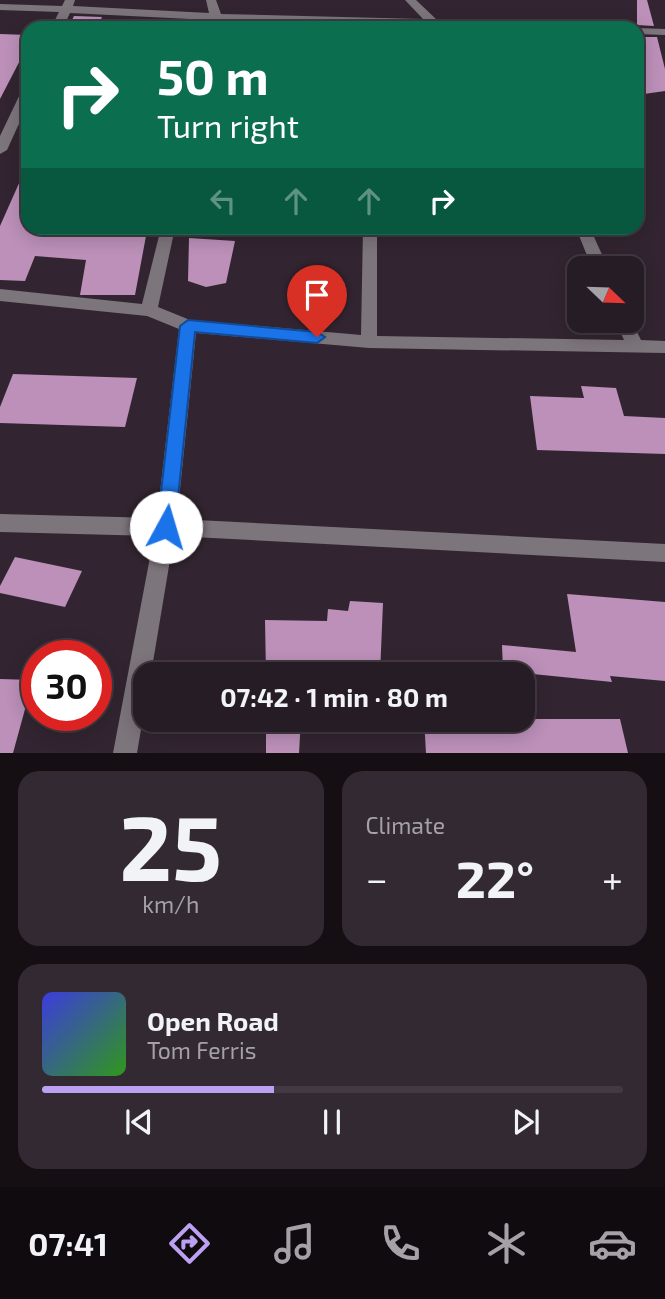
<!DOCTYPE html>
<html lang="en">
<head>
<meta charset="utf-8">
<style>
	:root { --surface:#261c25; --page:#322932; --text:#f1f3f6; --muted:#a4a1a7; --line:#423a42; --accent:#bca0f2 }
	body { margin:0; font-family:"Exo 2",sans-serif; background:var(--page); color:var(--text); height:100vh; display:flex; flex-direction:column; font-size:26px; white-space:nowrap }
	* { box-sizing:border-box; margin:0 }
	p { font-size:23px; color:var(--muted) }
	.icon { flex:none; width:38px; height:38px; fill:none; stroke:currentColor; stroke-width:2; stroke-linecap:round; stroke-linejoin:round }
	.map { position:relative; height:753px; overflow:hidden }
	.details { display:flex; flex-direction:column; gap:18px; padding:18px; background:#150f14; flex:1 }
	.details>* { flex:none }
	.hud { position:absolute; left:21px; top:21px; width:623px; height:214px; border-radius:21px; box-shadow:0 4px 18px #0003,0 0 0 2px var(--line); background:#0b6e4f; color:#fff; overflow:hidden }
	.needle { width:46px; rotate:113deg }
	.buttons { position:absolute; left:567px; top:256px; display:grid; gap:14px }
	.buttons a { display:grid; place-items:center; width:77px; height:77px; border-radius:14px; background:var(--surface); box-shadow:0 4px 18px #0003,0 0 0 2px var(--line); font-size:35px }
	.speed { position:absolute; left:21px; top:640px; display:flex; gap:14px; font-size:35px; font-weight:700; text-align:center }
	.speed>* { display:grid; place-content:center; width:91px; height:91px; border-radius:50%; background:var(--surface); box-shadow:0 4px 18px #0003,0 0 0 2px var(--line); line-height:1 }
	.speed .limit { border:10px solid #d22; background:#fff; color:#111 }
	.pin { position:absolute; display:grid; place-items:center; width:60px; height:60px; color:#fff; margin:-72px -30px; border-radius:50% 50% 50% 0; rotate:-45deg; box-shadow:0 0 7px #0007 }
	.pin .icon { rotate:45deg }
	.me { position:absolute; width:77px; margin:-38px; rotate:6deg; stroke-linejoin:round; filter:drop-shadow(0 0 5px #0008) }
	.turn { display:flex; align-items:center; gap:24px; height:147px; padding:0 21px; font-size:32px }
	.turn .icon { width:91px; height:91px; stroke-width:2.5 }
	.turn b { display:block; font-size:49px; line-height:60px }
	.lanes { display:flex; align-items:center; height:66px; padding:0 21px; background:#0003; justify-content:center; gap:35px; direction:ltr }
	.lanes .off { opacity:.35 }
	.big { font-size:52px; font-weight:700; line-height:1.1 }
	.details .tile { flex:1; display:flex; flex-direction:column; justify-content:center; gap:10px; min-width:0; padding:0 24px; border-radius:21px; background:var(--page) }
	.details .dial { align-items:center; gap:0 }
	.dial b { font-size:91px; line-height:1 }
	.song { display:flex; align-items:center; gap:21px }
	.cover { width:84px; height:84px; border-radius:10px; background:linear-gradient(135deg,hsl(240 70% 55%),hsl(110 70% 35%)) }
	.played { height:7px; border-radius:4px; background:linear-gradient(90deg,var(--accent) 40%,var(--line) 40%) }
	.keys { display:flex; justify-content:space-around; direction:ltr }
	.heat { display:flex; justify-content:space-between; align-items:center; font-size:38px; direction:ltr }
	.details .tiles { flex:1; display:grid; gap:18px; grid-template-columns:1fr 1fr }
	.tile:last-child { grid-column:span 2 }
	.trip { position:absolute; left:133px; top:662px; width:402px; height:70px; border-radius:21px; background:var(--surface); box-shadow:0 4px 18px #0003,0 0 0 2px var(--line); font-weight:700; line-height:70px; text-align:center }
	.dock { display:flex; height:112px; justify-content:space-around; align-items:center; background:#0f0b0f; color:var(--muted) }
	.dock .icon { width:49px; height:49px }
	.dock .current { color:var(--accent) }
	.dock b { font-size:32px; color:var(--text) }
	.map>svg:first-child { display:block }
	.building { fill:#bc90b9 }
	.lines { fill:none; stroke-linecap:round; stroke-linejoin:round }
	.minor { fill:#7d757c; fill-rule:evenodd }
	.route { fill:#1a73e8; stroke:#114b97; stroke-width:2 }
</style>
</head>
<body>
<div class="map">
<svg width="665" height="753" viewBox="0 0 665 753">
	<rect width="100%" height="100%" fill="#322531"/>
	<g class="building">
		<polygon points="637,0 647,0 654,26 637,25"/>
		<polygon points="74,16 102,17 98,26 69,26"/>
		<polygon points="0,34 28,35 28,45 0,99"/>
		<polygon points="637,37 657,37 665,69 665,91 637,95"/>
		<polygon points="28,163 28,228 141,228 139,235 146,236 135,295 80,295 86,260 35,256 25,281 0,280 0,226"/>
		<polygon points="189,238 235,241 226,283 206,287 188,281"/>
		<polygon points="13,374 137,378 125,427 0,423 0,407"/>
		<polygon points="581,386 616,388 624,416 665,418 665,454 537,450 530,396 584,398"/>
		<polygon points="15,557 82,571 65,607 0,593 0,586"/>
		<polygon points="567,594 665,602 665,681 610,676 612,682 503,671 502,645 576,652"/>
		<polygon points="350,601 383,603 380,674 266,674 265,620 327,621 328,609 348,611"/>
		<polygon points="0,679 33,680 13,753 0,753"/>
		<polygon points="266,719 301,719 299,753 266,753"/>
		<polygon points="424,719 620,719 628,753 426,753"/>
	</g>
	<g class="lines">
		<g class="minor">
			<polygon points="65,0 75,0 73,6 209,13 206,0 216,0 221,14 423,19 405,0 416,0 436,19 515,25 521,28 221,20 220,28 208,28 210,20 70,13 63,28 51,28 59,12 0,10 0,4 62,6"/>
			<polygon points="635,28 637,28 665,29 665,35 637,34"/>
			<polygon points="28,86 28,104 7,150 0,154 0,136 22,90"/>
			<polygon points="161,228 175,228 158,307 190,320 361,335 363,228 377,228 377,336 624,340 615,320 631,320 641,340 665,341 665,353 369,348 196,333 177,519 665,544 665,562 174,536 151,674 145,674 145,706 137,753 113,753 154,536 0,532 0,514 157,518 179,329 147,316 0,301 0,289 142,304"/>
			<polygon points="576,228 590,228 608,268 592,268"/>
		</g>
	</g>
	<polygon class="route" points="188,320 317,332 325,337 317,343 195,332 175,527 172,532 166,535 159,532 157,527 180,326"/>
</svg>
<div class="buttons">
<a><svg class="needle" viewBox="-14 -14 28 28"><path d="M0-13l5 13h-10z" fill="#e53935"/><path d="M0 13l5-13h-10z" fill="#a4a1a7"/></svg></a>
</div>
<div class="speed"><div class="limit">30</div></div>
<div class="pin" style="left:317px;top:337px;background:#d93025"><svg class="icon" aria-label="arrive" viewBox="0 0 24 24"><path d="M6 21V4h12l-3 4 3 4H6"/></svg></div>
<svg class="me" style="left:166px;top:527px" viewBox="-20 -20 40 40"><circle r="19" fill="#fff"/><path d="M0-13L10 11 0 6-10 11z" fill="#1a73e8"/></svg>
<div class="trip">07:42 · 1 min · 80 m</div>
<div class="hud">
<div class="turn"><svg class="icon" aria-label="right" viewBox="0 0 24 24"><path d="M7 20v-9h11M14 6l5 5-5 5"/></svg><div><b>50 m</b>Turn right</div></div>
<div class="lanes"><svg class="icon off" aria-label="left" viewBox="0 0 24 24"><path d="M17 20v-9H6M10 6l-5 5 5 5"/></svg><svg class="icon off" aria-label="ahead" viewBox="0 0 24 24"><path d="M12 20V5M6 11l6-6 6 6"/></svg><svg class="icon off" aria-label="ahead" viewBox="0 0 24 24"><path d="M12 20V5M6 11l6-6 6 6"/></svg><svg class="icon" aria-label="right" viewBox="0 0 24 24"><path d="M7 20v-9h11M14 6l5 5-5 5"/></svg></div>
</div>
</div>
<section class="details">
<div class="tiles">
<div class="tile dial"><b>25</b><p>km/h</p></div>
<div class="tile"><p>Climate</p>
<div class="heat"><a>−</a><b class="big">22°</b><a>+</a></div>
</div>
<div class="tile">
<div class="song"><i class="cover"></i><div><b>Open Road</b><p>Tom Ferris</p></div></div>
<div class="played"></div>
<div class="keys"><svg class="icon" aria-label="previous" viewBox="0 0 24 24"><path d="M18 5L8 12l10 7zM5 5v14"/></svg><svg class="icon" aria-label="pause" viewBox="0 0 24 24"><path d="M8 5v14M16 5v14"/></svg><svg class="icon" aria-label="next" viewBox="0 0 24 24"><path d="M6 5l10 7-10 7zM19 5v14"/></svg></div>
</div>
</div>
</section>
<nav class="dock">
<b>07:41</b>
<svg class="icon current" aria-label="directions" viewBox="0 0 24 24"><path d="M12 3l9 9-9 9-9-9zM9 14v-3h6M13 9l2 2-2 2"/></svg>
<svg class="icon" aria-label="music" viewBox="0 0 24 24"><path d="M9 18V5l10-2v13"/><circle cx="6" cy="18" r="3"/><circle cx="16" cy="16" r="3"/></svg>
<svg class="icon" aria-label="phone" viewBox="0 0 24 24"><path d="M5 4h4l2 5-3 2q2 4 5 5l2-3 5 2v4C11 20 4 13 5 4z"/></svg>
<svg class="icon" aria-label="climate" viewBox="0 0 24 24"><path d="M12 3v18M4 7l16 10M4 17L20 7"/></svg>
<svg class="icon" aria-label="car" viewBox="0 0 24 24"><path d="M5 17H2v-5l4-1 3-4h7l3 4 3 1v5h-3M9 17h6M6 11h13"/><circle cx="7" cy="17" r="2"/><circle cx="17" cy="17" r="2"/></svg>
</nav>
</body>
</html>
